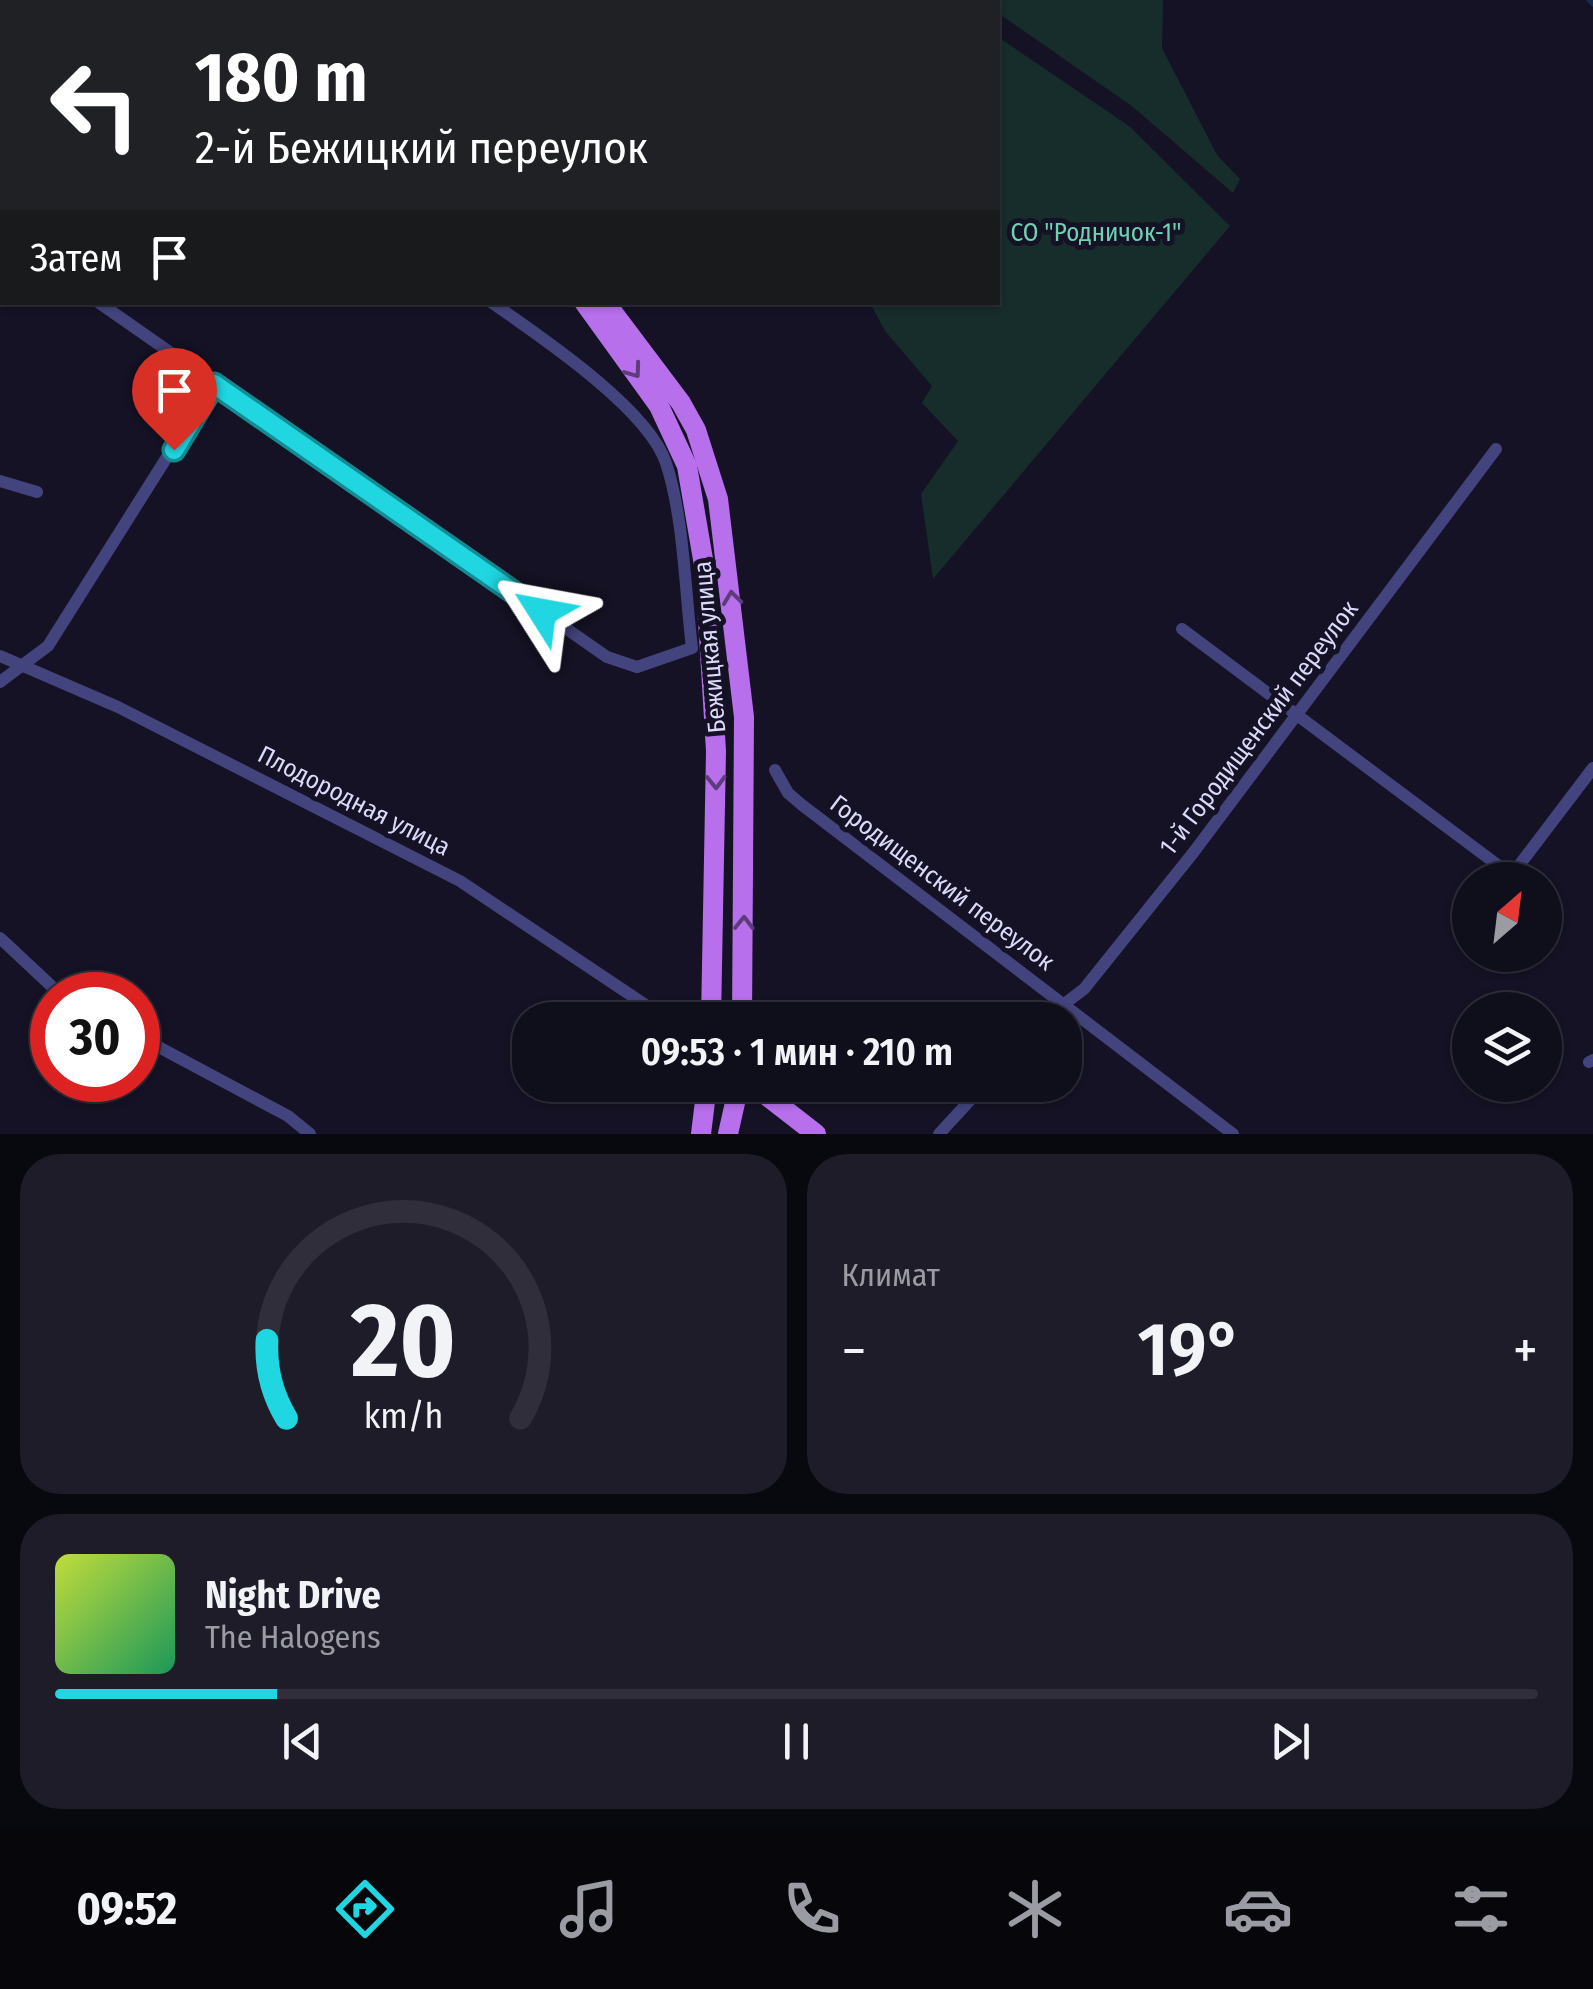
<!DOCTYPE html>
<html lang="ru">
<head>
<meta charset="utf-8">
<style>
	:root { --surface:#0f0e1b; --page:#1d1c28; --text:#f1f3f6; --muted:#9b9ca3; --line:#2f2e3a; --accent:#1fd6e1 }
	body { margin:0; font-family:"Fira Sans Condensed",sans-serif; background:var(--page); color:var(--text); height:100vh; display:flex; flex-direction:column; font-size:38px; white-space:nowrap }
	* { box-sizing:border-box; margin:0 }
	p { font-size:32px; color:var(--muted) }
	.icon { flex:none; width:55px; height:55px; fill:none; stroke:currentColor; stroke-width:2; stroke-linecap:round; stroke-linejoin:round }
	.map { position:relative; height:1134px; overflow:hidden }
	.panel { display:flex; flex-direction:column; gap:20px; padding:20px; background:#08080f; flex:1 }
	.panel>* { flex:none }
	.top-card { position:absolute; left:0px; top:0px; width:1000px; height:305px; box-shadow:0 2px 8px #0004,0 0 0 2px var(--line); background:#202124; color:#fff; overflow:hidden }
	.needle { width:65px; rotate:28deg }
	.controls { position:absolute; left:1452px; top:862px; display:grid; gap:20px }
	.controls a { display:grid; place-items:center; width:110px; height:110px; border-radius:50%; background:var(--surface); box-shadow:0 2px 8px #0004,0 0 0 2px var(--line); font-size:50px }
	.speed { position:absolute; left:30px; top:972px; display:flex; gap:20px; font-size:50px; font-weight:700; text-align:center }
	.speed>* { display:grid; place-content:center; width:130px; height:130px; border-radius:50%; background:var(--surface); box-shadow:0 2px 8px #0004,0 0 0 2px var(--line); line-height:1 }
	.speed .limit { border:15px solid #d22; background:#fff; color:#111 }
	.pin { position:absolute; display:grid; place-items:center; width:85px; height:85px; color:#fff; margin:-102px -42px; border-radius:50% 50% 50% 0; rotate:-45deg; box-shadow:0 0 10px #0007 }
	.pin .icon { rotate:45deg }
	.me { position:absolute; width:110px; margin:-55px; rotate:304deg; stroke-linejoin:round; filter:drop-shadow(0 0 8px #0008) }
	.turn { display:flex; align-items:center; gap:35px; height:210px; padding:0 30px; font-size:45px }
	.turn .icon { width:130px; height:130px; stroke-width:2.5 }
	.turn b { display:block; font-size:70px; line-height:85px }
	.then { display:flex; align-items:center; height:95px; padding:0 30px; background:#0003; gap:20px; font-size:38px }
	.big { font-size:75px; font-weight:600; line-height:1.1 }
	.panel .tile { flex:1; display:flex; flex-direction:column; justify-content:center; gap:15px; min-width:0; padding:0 35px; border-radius:40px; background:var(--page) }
	.panel .dial { align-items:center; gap:0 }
	.dial svg { height:260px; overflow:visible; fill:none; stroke:var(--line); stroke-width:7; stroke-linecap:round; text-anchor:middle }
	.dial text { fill:var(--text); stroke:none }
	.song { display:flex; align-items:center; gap:30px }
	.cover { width:120px; height:120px; border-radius:15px; background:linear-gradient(135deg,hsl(70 70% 55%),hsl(150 70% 35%)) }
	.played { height:10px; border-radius:5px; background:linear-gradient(90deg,var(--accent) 15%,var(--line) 15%) }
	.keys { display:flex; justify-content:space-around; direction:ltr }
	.heat { display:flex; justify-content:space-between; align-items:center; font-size:55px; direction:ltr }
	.panel .tiles { flex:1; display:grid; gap:20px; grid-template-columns:1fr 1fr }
	.tile:last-child { grid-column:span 2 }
	.trip { position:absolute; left:512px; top:1002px; width:570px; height:100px; border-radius:40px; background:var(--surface); box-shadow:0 2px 8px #0004,0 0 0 2px var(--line); font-weight:600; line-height:100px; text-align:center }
	.tab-bar { display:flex; height:160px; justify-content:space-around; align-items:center; background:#06060b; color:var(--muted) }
	.tab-bar .icon { width:70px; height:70px }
	.tab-bar .selected { color:var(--accent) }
	.tab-bar b { font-size:45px; color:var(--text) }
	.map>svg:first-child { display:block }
	.green { fill:#162d2b }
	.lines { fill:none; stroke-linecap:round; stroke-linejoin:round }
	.stream { stroke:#172c48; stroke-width:5 }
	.street { stroke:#43447d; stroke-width:12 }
	.primary { stroke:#b76feb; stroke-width:20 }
	.oneway { stroke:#5d3c7e }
	.route-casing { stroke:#148b92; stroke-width:25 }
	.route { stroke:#1fd6e1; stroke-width:18 }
	.labels { text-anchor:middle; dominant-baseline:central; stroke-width:10; stroke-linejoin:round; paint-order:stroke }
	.park-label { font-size:25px; fill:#6fd1b4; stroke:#141224 }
	.street-label { font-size:25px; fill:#dcdafa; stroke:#141224 }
</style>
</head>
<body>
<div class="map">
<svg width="1593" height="1134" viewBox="0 0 1593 1134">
	<rect width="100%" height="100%" fill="#141224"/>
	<g class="green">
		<polygon points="980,0 1163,0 1162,48 1217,155 1240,179 1233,193 1133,107 998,13 998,2"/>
		<polygon points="998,37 1129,126 1230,226 933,579 921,494 958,441 922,403 932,386 885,331 870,303 998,302"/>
	</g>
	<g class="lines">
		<polyline class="stream" points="1589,0 1593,4"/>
		<g class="street">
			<polyline points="340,2 343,0"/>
			<polyline points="0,233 2,235"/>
			<polyline points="0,285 2,281"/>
			<path d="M98 302 607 657 637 667 692 648C685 591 684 518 666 463 648 408 538 335 491 302"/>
			<polyline points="0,481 37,492"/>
			<polyline points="1182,629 1511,875"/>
			<polyline points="0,656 118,707 460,881 668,1020"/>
			<polyline points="0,682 48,646 213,384"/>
			<polyline points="775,770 788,793 802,805 1233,1134"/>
			<polyline points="1508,880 1593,768"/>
			<polyline points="0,938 61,995"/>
			<polyline points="1043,1020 1084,989 1193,853 1496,449"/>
			<polyline points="138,1036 288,1116 310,1134"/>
			<polyline points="1589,1062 1593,1060"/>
			<polyline points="939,1134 984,1085"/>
		</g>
		<g class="primary">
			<polyline points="363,0 364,2"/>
			<polyline points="385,0 387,2"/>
			<polyline points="584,302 659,406 687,466 705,571 716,751 711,1020"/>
			<polyline points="605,302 681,403 696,430 718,499 744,717 742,1020"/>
			<polyline points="753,1085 816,1134"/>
			<polyline points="701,1134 707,1085"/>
			<polyline points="728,1134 739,1085"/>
		</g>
	</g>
	<defs><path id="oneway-chevron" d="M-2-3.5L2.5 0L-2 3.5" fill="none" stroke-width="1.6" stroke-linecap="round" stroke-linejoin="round" transform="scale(2.5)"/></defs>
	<g class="oneway">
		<use href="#oneway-chevron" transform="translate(634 371) rotate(54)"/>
		<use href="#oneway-chevron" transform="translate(732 598) rotate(-97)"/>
		<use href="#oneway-chevron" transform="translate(716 782) rotate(89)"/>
		<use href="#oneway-chevron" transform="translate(744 923) rotate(-89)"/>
	</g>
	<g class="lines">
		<g class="route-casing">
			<polyline id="route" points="174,450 214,384 542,612"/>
		</g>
		<use href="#route" class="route"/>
	</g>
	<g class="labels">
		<g class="park-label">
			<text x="1096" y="233">СО "Родничок-1"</text>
		</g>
		<g class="street-label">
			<text transform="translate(710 647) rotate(-95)">Бежицкая улица</text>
			<text transform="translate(1259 728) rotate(-53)">1-й Городищенский переулок</text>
			<text transform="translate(354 801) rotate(27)">Плодородная улица</text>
			<text transform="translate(942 883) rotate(37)">Городищенский переулок</text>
		</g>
	</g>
</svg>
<div class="controls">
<a><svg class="needle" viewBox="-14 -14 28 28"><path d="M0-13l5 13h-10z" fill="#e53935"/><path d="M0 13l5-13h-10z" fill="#9b9ca3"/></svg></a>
<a><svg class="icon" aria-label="layers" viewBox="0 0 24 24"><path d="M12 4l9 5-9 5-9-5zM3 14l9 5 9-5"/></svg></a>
</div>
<div class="speed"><div class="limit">30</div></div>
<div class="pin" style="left:174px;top:450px;background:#d93025"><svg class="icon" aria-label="arrive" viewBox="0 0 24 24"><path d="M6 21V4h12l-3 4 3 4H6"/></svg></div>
<svg class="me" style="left:542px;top:612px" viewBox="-20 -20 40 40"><path d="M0-17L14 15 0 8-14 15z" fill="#1fd6e1" stroke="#fff" stroke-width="4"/></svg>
<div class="trip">09:53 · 1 мин · 210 m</div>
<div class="top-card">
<div class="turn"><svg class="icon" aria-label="left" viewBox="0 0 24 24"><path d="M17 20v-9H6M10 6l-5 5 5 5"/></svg><div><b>180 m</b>2-й Бежицкий переулок</div></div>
<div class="then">Затем<svg class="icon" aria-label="arrive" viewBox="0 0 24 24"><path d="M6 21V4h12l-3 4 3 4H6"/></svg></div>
</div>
</div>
<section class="panel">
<div class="tiles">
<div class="tile dial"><svg viewBox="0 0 100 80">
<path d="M14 69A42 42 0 1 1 86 69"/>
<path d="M14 69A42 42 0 0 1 8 45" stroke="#1fd6e1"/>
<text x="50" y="56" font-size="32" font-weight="700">20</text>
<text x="50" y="72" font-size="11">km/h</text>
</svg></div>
<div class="tile"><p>Климат</p>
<div class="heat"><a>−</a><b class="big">19°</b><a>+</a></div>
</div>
<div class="tile">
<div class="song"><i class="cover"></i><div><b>Night Drive</b><p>The Halogens</p></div></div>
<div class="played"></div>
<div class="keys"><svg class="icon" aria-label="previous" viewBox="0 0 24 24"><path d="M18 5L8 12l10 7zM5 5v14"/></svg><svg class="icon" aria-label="pause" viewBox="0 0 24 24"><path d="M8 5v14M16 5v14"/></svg><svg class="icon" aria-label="next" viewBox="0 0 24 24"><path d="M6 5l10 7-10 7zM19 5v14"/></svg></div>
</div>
</div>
</section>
<nav class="tab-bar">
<b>09:52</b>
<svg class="icon selected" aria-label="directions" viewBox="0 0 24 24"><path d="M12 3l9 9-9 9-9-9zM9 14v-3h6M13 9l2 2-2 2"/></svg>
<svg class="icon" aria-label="music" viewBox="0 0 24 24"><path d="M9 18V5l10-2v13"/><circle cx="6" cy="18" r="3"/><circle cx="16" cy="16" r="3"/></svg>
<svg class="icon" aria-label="phone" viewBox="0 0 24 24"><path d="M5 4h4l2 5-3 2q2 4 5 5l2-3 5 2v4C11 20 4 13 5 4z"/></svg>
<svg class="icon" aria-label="climate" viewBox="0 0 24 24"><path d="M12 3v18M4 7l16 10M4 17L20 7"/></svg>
<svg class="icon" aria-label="car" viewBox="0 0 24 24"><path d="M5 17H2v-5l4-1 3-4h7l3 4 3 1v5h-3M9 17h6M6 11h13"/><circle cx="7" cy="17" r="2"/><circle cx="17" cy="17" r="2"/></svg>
<svg class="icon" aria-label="filters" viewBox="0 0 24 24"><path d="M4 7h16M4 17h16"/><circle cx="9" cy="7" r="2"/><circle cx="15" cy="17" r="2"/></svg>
</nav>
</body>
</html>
